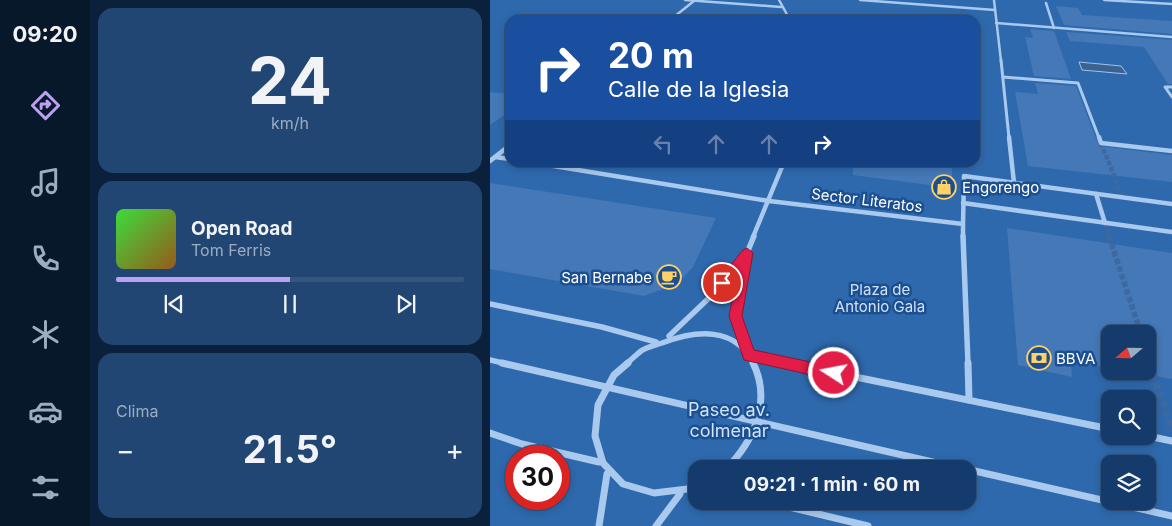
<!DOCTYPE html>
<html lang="es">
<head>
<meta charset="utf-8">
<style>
	:root { --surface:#143b6b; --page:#214673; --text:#f1f3f6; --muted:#9dadc1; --line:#33557e; --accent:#bca0f2 }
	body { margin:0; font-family:Inter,sans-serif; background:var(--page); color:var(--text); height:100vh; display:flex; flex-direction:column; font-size:19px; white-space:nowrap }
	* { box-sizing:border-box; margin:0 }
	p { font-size:16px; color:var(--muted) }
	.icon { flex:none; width:28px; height:28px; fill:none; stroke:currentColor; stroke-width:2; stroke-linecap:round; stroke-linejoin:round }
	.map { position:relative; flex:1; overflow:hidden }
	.panel { display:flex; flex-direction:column; gap:8px; padding:8px; background:#0b203b; width:400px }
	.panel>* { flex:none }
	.banner { position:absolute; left:15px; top:15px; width:475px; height:152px; border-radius:15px; box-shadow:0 2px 8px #0003,0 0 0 1px var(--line); background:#1a4fa0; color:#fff; overflow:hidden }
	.needle { width:32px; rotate:250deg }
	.buttons { position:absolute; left:611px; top:325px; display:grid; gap:10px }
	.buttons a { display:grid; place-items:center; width:55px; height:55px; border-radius:10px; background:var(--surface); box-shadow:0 2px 8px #0003,0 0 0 1px var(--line); font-size:25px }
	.speed { position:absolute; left:15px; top:445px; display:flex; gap:10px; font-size:25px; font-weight:700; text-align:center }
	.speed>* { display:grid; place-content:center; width:65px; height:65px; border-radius:50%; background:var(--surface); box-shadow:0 2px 8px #0003,0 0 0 1px var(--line); line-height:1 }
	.speed .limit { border:8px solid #d22; background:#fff; color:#111 }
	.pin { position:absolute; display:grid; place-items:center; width:42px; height:42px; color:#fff; margin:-21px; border:2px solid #fff; border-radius:50%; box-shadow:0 1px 5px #0007 }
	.me { position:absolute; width:55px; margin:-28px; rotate:281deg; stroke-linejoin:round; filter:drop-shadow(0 0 4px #0008) }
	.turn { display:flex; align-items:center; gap:18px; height:105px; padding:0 20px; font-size:22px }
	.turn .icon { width:65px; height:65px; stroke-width:2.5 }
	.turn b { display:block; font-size:35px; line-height:42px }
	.lanes { display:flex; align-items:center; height:48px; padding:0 20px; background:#0003; justify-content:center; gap:25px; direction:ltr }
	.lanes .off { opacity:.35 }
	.big { font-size:38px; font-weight:700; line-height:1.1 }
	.panel .tile { flex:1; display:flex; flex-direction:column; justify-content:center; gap:8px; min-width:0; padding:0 18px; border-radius:15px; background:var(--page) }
	.panel .dial { align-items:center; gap:0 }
	.dial b { font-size:65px; line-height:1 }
	.song { display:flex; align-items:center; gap:15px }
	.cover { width:60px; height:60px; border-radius:8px; background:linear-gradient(135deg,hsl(120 70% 55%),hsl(30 70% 35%)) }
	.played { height:5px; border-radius:2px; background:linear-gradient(90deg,var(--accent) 50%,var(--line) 50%) }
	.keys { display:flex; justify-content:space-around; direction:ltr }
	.heat { display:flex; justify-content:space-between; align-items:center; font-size:28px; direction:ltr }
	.trip { position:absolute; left:198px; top:460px; width:288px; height:50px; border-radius:15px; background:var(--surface); box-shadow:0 2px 8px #0003,0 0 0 1px var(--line); font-weight:700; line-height:50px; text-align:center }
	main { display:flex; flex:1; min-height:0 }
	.menu { display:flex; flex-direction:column; width:90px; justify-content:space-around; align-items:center; background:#08182b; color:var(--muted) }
	.menu .icon { width:35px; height:35px }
	.menu .on { color:var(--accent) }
	.menu b { font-size:22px; color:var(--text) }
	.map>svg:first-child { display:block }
	.green { fill:#2e69ad; fill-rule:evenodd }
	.water { fill:#3c6290; stroke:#9cc4f0 }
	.building { fill:#4478b7 }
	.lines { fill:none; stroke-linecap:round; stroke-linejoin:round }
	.street-tunnel-far2 { stroke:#3d69a0; stroke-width:4.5; stroke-dasharray:4.5 2; stroke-linecap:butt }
	.street-tunnel-far1 { stroke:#3d69a0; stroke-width:5.5; stroke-dasharray:5.5 2.5; stroke-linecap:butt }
	.street-tunnel { stroke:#3d69a0; stroke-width:7; stroke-dasharray:7 3; stroke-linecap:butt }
	.street-far4 { stroke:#a9c9ee; stroke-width:2.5 }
	.street-far3 { stroke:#a9c9ee; stroke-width:3 }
	.street-far2 { stroke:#a9c9ee; stroke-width:4.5 }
	.street-far1 { stroke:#a9c9ee; stroke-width:5.5 }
	.street { stroke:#a9c9ee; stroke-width:7 }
	.route { fill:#e11d48; stroke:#92132f }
	.labels { text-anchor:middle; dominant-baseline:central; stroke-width:5; stroke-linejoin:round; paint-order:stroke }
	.poi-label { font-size:15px; fill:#fff; stroke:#1b4f8f; text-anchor:start }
	.street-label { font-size:15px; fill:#fff; stroke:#1b4f8f }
	.park-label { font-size:15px; fill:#cfe3fa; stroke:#1b4f8f }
	.near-park-label { font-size:18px; fill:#cfe3fa; stroke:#1b4f8f }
</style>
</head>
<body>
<main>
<nav class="menu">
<b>09:20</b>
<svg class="icon on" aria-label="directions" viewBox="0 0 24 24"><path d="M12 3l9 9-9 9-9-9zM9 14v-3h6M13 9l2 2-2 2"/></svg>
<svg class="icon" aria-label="music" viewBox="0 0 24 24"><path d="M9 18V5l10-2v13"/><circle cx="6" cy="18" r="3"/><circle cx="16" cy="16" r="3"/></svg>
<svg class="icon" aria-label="phone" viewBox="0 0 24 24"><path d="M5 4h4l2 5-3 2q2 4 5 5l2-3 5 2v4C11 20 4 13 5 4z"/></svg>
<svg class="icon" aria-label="climate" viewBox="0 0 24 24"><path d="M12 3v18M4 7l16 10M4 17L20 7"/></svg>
<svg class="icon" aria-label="car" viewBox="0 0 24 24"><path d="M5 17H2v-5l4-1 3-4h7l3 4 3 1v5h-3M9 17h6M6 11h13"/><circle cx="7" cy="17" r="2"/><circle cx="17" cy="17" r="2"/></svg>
<svg class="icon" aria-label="filters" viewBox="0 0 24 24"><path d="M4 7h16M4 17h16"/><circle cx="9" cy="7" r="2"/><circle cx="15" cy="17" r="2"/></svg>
</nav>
<section class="panel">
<div class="tile dial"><b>24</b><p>km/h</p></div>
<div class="tile">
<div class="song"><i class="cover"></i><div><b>Open Road</b><p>Tom Ferris</p></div></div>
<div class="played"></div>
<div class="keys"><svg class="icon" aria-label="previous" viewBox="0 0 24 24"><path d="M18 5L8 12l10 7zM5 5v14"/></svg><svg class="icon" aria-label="pause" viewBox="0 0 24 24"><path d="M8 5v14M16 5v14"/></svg><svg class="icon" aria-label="next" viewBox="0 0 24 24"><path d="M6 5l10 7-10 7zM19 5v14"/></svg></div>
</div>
<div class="tile"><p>Clima</p>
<div class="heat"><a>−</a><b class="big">21.5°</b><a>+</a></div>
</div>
</section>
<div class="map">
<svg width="682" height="526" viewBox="0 0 682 526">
	<rect width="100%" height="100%" fill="#1b4f8f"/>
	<path class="green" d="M0 0H682V526H0ZM20 20H485V162H20ZM620 334H658V371H620ZM620 399H658V436H620ZM26 456H69V499H26ZM620 464H658V501H620ZM206 469H476V501H206Z"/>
	<polygon class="water" points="589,62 631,66 637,74 592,70"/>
	<g class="building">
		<polygon points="566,6 588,8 592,15 682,21 682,34 574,25"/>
		<polygon points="540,29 564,31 581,79 544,76 535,37 543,38"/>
		<polygon points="576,32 682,40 682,84 678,84 654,47 580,41"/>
		<polygon points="545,83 586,86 609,146 682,155 682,182 538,166 525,92 548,94"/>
		<polygon points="0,92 20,94 20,111 0,125"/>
		<polygon points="363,162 462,162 462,188 363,175"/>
		<polygon points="0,183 226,218 203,267 187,284 154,296 0,269"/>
		<polygon points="517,228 682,253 682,379 658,375 658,334 620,334 620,368 581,362 582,377 528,365"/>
	</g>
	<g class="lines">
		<g class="street-tunnel-far2">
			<polyline points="611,143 633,198"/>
			<polyline points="615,223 620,237"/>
		</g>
		<g class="street-tunnel-far1">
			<polyline points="619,236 651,334"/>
			<polyline points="658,355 661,364"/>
		</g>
		<polyline class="street-tunnel" points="660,363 682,431"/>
		<g class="street-far4">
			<polyline points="195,0 291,7"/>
			<polyline points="289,0 300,20"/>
			<polyline points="370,0 505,10"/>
			<polyline points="504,0 511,61"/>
			<polyline points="614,0 682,4"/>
			<polyline points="556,3 564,28"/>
			<polyline points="180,20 204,1"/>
			<polyline points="506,23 682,37"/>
		</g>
		<g class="street-far3">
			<polyline points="511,60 519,138"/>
			<polyline points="513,77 588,83 609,138"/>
			<polyline points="682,87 675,87 682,97"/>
		</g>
		<g class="street-far2">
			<polyline points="519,137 524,183"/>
			<polyline points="609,137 611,143 682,151"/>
			<polyline points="5,157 20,159"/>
			<polyline points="0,161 20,145"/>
			<polyline points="39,162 279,201 473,224 473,237"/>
			<polyline points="606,194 615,223"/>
			<polyline points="473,203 682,232"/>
			<polyline points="473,224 474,176 682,204"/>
			<polyline points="263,237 294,162"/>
		</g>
		<g class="street-far1">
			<polyline points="473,236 478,364"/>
			<polyline points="0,304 112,327 166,342"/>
			<polyline points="179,336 219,298 257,253"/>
			<polyline points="259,354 246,316 257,253 264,236"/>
			<polyline points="259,355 303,364"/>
			<polyline points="0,360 17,364"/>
			<path d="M136 364C141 360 146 355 151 351 157 347 166 345 172 343 206 330 245 326 264 364"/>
		</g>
		<g class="street">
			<polyline points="12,363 473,469"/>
			<polyline points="138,363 124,375 108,405 105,436 113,463 133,484 164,493 206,488"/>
			<polyline points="297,363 620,429"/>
			<polyline points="478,363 479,400"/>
			<polyline points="0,433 32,444 109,462"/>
			<polyline points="658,436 682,441"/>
			<path d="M236 469C264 441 282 401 263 363"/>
			<polyline points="476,469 682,516"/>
			<polyline points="274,501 378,526"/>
			<polyline points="109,526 117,474"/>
			<polyline points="166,526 190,494"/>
		</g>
	</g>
	<path class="route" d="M257 248 263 253 252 316 264 350 344 367 349 369 351 373 349 378 344 380 254 360 239 316 248 271C242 278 237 289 228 286L226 283 253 250Z"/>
	<defs>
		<g id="shop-ring" transform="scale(1.25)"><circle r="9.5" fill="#1b4f8f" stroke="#ffd166" stroke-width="1.5"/><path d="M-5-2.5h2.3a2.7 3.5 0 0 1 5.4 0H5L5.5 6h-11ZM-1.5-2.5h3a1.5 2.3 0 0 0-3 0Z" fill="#ffd166"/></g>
		<g id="cafe-ring" transform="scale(1.25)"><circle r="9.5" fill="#1b4f8f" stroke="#ffd166" stroke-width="1.5"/><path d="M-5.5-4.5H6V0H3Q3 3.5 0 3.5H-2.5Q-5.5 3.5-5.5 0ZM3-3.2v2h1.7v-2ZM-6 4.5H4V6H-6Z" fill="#ffd166"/></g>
		<g id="bank-ring" transform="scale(1.25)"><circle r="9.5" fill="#1b4f8f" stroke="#ffd166" stroke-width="1.5"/><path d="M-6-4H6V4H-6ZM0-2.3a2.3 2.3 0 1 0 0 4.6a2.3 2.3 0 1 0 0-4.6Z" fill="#ffd166"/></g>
	</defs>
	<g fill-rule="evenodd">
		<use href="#shop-ring" x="454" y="187"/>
		<use href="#cafe-ring" x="179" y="277"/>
		<use href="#bank-ring" x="549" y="358"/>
	</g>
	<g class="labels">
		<g class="poi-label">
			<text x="472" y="187">Engorengo</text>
			<text x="162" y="277" text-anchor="end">San Bernabe</text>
			<text x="566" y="358">BBVA</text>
		</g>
		<g class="street-label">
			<text transform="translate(377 200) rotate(7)">Sector Literatos</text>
		</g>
		<g class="park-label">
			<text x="390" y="289">Plaza de<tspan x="390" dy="17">Antonio Gala</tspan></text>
		</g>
		<g class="near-park-label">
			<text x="239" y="409">Paseo av.<tspan x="239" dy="21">colmenar</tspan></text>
		</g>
	</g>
</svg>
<div class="buttons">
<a><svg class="needle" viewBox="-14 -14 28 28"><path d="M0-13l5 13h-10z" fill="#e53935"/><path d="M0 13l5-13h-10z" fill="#9dadc1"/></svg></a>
<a><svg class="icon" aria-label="search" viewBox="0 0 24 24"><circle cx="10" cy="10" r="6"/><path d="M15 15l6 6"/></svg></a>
<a><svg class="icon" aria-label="layers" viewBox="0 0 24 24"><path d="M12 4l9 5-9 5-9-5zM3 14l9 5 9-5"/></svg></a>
</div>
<div class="speed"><div class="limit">30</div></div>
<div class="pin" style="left:232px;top:283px;background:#d93025"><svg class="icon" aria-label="arrive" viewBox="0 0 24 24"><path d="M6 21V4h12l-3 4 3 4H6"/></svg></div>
<svg class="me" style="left:344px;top:373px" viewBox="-20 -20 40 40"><circle r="17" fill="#e11d48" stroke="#fff" stroke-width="3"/><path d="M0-11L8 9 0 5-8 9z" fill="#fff"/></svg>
<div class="trip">09:21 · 1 min · 60 m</div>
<div class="banner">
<div class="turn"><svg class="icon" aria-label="right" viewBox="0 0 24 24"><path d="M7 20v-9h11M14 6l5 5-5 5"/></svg><div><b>20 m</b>Calle de la Iglesia</div></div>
<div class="lanes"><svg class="icon off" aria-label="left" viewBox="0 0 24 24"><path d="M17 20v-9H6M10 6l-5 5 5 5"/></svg><svg class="icon off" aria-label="ahead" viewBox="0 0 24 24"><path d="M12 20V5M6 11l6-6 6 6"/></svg><svg class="icon off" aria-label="ahead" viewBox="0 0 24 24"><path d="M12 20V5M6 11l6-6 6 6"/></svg><svg class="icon" aria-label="right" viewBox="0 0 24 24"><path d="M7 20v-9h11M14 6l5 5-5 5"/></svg></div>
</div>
</div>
</main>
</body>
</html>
